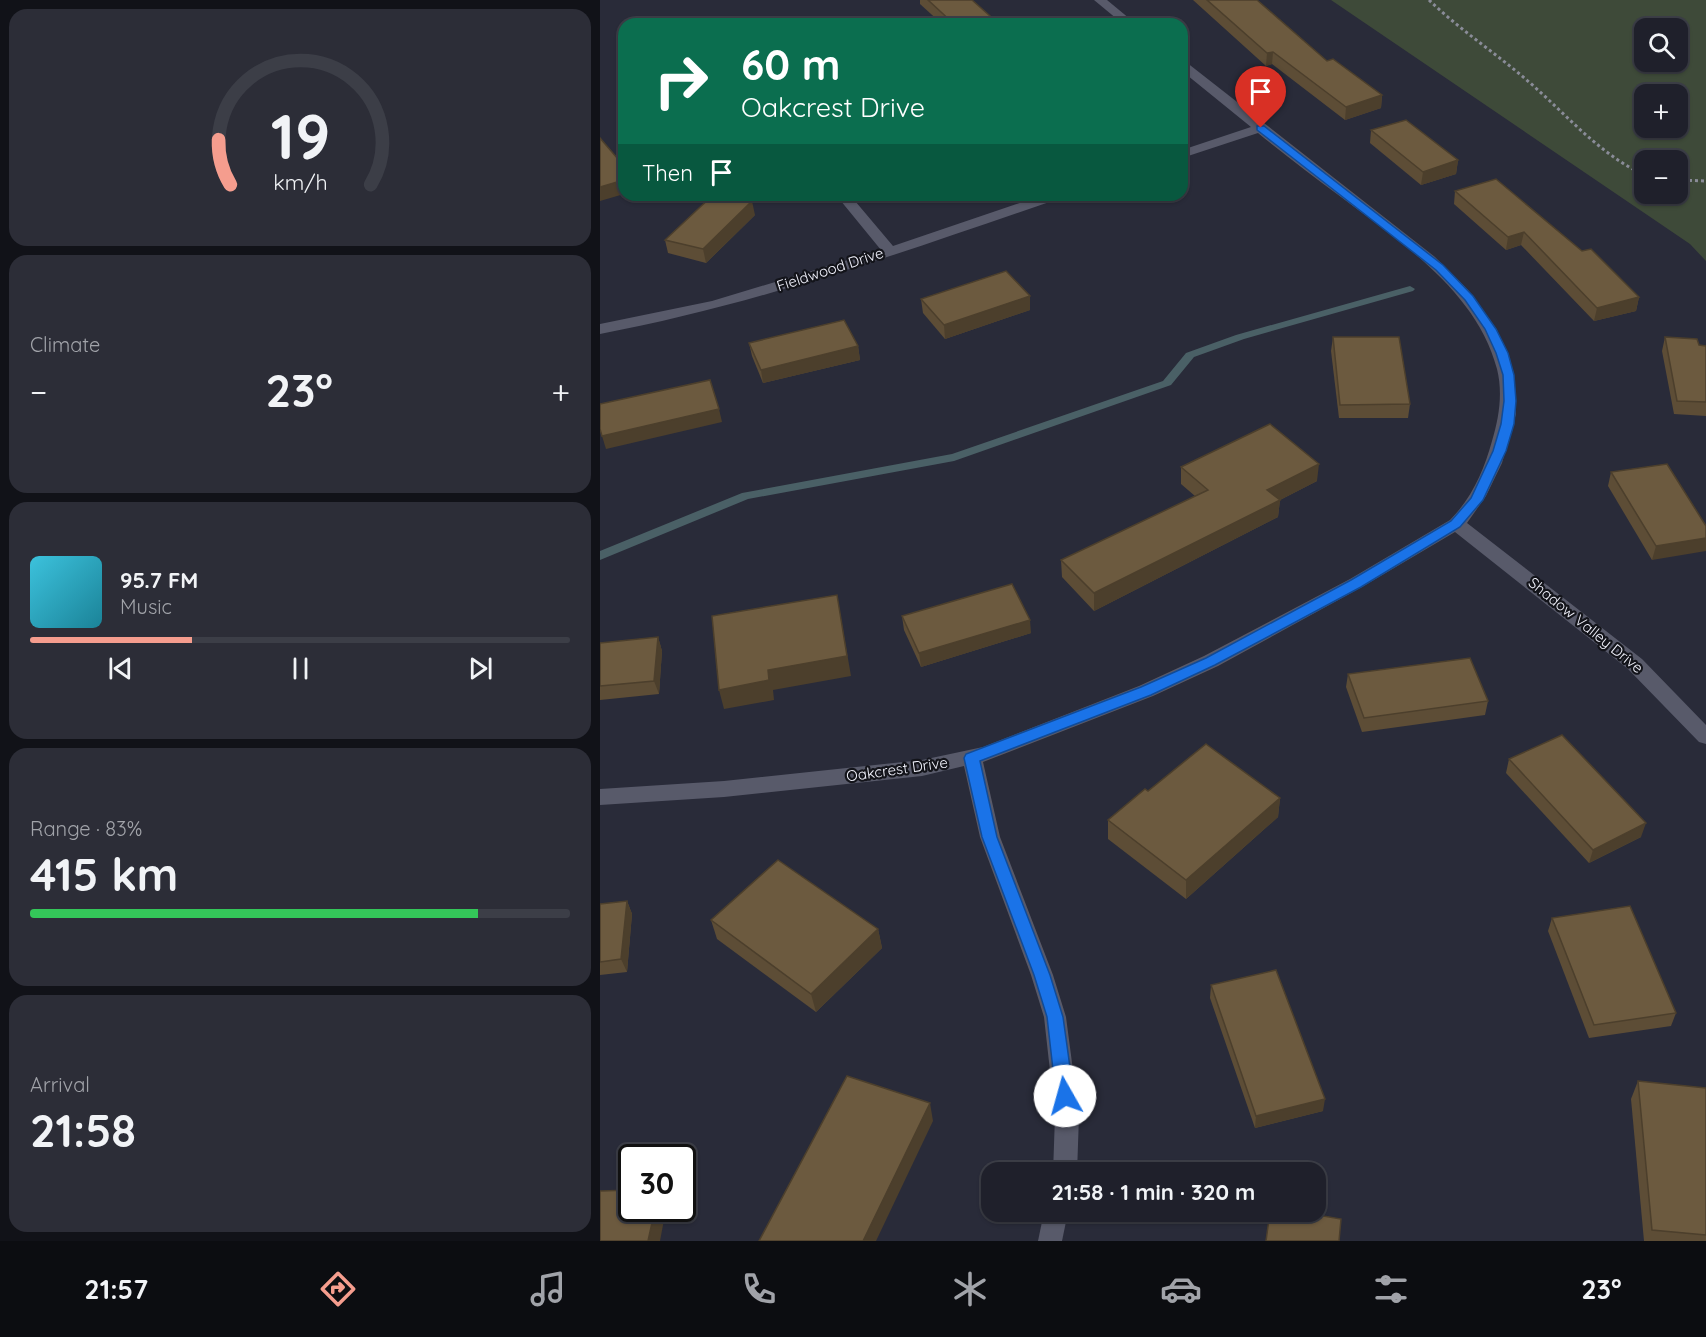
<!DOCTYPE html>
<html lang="en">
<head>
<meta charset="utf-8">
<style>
	:root { --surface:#1f202b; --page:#2c2d37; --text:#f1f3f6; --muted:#a1a3a9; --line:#3c3e47; --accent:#f59d8e }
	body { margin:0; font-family:Quicksand,sans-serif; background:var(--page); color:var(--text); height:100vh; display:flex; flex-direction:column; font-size:22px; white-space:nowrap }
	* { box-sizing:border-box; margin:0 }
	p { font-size:20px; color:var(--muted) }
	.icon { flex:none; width:33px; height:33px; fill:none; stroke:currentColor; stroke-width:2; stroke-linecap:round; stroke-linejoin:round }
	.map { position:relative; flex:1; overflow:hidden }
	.details { display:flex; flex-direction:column; gap:9px; padding:9px; background:#111218; width:600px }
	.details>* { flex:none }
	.hud { position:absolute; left:18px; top:18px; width:570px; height:183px; border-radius:18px; box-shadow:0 2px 4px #0004,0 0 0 2px var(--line); background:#0b6e4f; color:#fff; overflow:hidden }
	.tools { position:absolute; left:1034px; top:18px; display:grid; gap:12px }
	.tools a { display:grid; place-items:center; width:54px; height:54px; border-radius:12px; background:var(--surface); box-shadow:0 2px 4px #0004,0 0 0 2px var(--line); font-size:30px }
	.speed { position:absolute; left:18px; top:1144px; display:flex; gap:12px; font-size:30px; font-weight:700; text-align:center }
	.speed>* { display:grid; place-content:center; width:78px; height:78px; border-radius:50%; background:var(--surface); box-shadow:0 2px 4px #0004,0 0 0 2px var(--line); line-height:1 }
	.speed .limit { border:3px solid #111; border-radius:9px; background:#fff; color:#111 }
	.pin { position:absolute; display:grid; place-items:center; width:51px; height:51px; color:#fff; margin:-62px -26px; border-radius:50% 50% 50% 0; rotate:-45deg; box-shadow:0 0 6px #0007 }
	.pin .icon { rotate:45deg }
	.me { position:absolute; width:66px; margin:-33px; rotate:353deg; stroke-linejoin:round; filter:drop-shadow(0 0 4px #0008) }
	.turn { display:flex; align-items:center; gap:21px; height:126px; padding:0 24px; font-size:27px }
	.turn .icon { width:78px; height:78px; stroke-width:2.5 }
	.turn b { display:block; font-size:42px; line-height:51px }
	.then { display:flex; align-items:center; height:57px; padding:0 24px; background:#0003; gap:12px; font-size:22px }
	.big { font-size:45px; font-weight:800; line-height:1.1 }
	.details .tile { flex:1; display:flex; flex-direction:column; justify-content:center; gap:9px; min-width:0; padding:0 21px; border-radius:18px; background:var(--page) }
	.details .dial { align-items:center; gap:0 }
	.dial svg { height:156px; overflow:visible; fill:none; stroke:var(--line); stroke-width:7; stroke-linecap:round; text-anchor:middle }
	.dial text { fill:var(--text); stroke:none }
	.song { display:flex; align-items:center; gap:18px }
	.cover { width:72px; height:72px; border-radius:9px; background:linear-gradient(135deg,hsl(190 70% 55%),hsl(190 70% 35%)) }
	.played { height:6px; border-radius:3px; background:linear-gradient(90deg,var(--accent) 30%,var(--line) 30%) }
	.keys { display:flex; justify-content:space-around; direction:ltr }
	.heat { display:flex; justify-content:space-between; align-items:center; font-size:33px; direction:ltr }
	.charge { height:9px; border-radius:4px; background:linear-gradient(90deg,#34c759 83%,var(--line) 0) }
	.trip { position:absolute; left:381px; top:1162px; width:345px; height:60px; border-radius:18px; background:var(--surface); box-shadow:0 2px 4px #0004,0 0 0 2px var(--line); font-weight:800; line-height:60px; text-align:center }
	.menu { display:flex; height:96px; justify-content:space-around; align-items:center; background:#0c0d11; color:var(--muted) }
	.menu .icon { width:42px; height:42px }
	.menu .active { color:var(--accent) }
	.menu b { font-size:27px; color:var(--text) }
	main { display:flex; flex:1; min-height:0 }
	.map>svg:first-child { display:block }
	.green { fill:#3e4a39; fill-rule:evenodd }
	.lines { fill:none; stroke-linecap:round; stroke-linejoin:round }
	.stream { fill:#4a6066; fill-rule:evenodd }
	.path { stroke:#8a8c98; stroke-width:3; stroke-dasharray:3 3; stroke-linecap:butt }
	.minor { fill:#585a6a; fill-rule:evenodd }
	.wall { fill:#5d4d36 }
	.shaded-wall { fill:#4c3f2c }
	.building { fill:#6c5a3f; stroke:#4c3f2c; stroke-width:1.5 }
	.route { fill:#1a73e8; stroke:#114b97; stroke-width:1.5 }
	.labels { text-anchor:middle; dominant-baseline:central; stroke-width:4.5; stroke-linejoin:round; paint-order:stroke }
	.street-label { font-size:15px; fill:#f2f3fd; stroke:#13141a }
</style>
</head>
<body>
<main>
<section class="details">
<div class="tile dial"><svg viewBox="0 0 100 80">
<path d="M14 69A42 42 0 1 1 86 69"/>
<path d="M14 69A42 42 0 0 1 8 46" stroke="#f59d8e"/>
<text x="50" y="56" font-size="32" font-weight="700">19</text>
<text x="50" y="72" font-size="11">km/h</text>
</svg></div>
<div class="tile"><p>Climate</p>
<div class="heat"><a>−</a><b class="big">23°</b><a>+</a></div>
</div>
<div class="tile">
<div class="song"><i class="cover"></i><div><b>95.7 FM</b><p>Music</p></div></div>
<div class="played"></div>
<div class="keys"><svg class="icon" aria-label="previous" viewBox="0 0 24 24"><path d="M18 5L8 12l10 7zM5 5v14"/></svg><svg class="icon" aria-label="pause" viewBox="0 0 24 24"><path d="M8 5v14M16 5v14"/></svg><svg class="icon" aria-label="next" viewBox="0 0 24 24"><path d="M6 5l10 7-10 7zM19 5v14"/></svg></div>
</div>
<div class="tile"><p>Range · 83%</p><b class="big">415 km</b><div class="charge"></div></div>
<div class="tile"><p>Arrival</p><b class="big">21:58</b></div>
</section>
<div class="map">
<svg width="1106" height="1241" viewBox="0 0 1106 1241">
	<rect width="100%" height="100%" fill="#292b39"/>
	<path class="green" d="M731 0H1106V261L1090 244ZM1044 28H1077V62H1044ZM1044 94H1077V128H1044ZM1044 160H1077V194H1044Z"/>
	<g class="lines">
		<polygon class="stream" points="810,286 815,289 813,291 644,339 594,357 571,385 354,461 148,499 0,560 0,551 142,493 352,454 563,381 586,353 636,335"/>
		<g class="path">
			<path d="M829 0C860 30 897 54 929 82 967 115 998 153 1044 175"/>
			<polyline points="1077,180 1106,181"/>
		</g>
		<g class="minor">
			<polygon points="494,0 507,0 536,24 523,24"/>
			<path d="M582 61 586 62 835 257 868 290 897 330 913 370 916 414 902 463 886 496 867 523 1042 659 1106 725V744L1099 742 1028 669 855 532 762 587 618 666 553 696 383 762 400 837 453 975 466 1017 479 1116 477 1173H453L455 1116 444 1017 431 975 380 837 364 766 322 776 124 797 0 805V789L124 781 322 760 383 747 539 686 604 656 750 579 850 520C872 498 884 470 892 441 899 418 903 393 897 369 877 292 801 242 741 197 713 176 685 155 658 133L582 158V150L651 127 582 71Z"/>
			<path d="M236 195H250L293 246 443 195H463L461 198C309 250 159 304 0 334V324L112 301 281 250Z"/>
			<polygon points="444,1212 468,1212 462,1241 438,1241"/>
		</g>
	</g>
	<g class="wall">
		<polygon points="320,0 372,0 399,24 342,24 320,4"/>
		<polygon points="593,0 657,0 727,61 782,95 781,108 745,120 672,64 666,66"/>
		<polygon points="771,130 858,160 856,174 821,185 770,143"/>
		<polygon points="855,191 982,251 1039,297 1036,311 994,321 921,245 906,250 854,204"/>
		<polygon points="155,215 106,263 68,253 65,240"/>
		<polygon points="321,299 430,310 345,339 323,313"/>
		<polygon points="733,337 810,404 808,418 739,418 731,351"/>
		<polygon points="1065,337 1099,345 1106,346 1106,416 1074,414 1062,351"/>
		<polygon points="149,343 258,346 260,360 163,383 152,356"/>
		<polygon points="581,467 717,481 680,500 678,517 494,611 462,577 461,560 595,496 581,484"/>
		<polygon points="1011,472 1106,526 1052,560 1008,486"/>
		<polygon points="302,616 431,633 321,667 304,630"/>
		<polygon points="58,637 62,651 59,694 0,700 0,643"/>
		<polygon points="748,674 888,701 885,715 762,732 746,687"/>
		<polygon points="909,759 1041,837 989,863 906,773"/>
		<polygon points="548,791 680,798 678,817 586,899 508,839 508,820"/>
		<polygon points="27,901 32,914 27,972 0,975 0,904"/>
		<polygon points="952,918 1076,1013 1071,1026 989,1038 948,931"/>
		<polygon points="111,920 278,929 282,948 216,1012 117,939"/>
		<polygon points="611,985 723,1111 655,1128 610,998"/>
		<polygon points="1038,1081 1106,1088 1106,1241 1044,1241 1031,1099"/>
	</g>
	<g class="shaded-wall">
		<polygon points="673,52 672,64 666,66 667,53"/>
		<polygon points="782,95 781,108 745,120 746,107"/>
		<polygon points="858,160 856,174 821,185 823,172"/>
		<polygon points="24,180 24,194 0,201 0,187"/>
		<polygon points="152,201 155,215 106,263 103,249"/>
		<polygon points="924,232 921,245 906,250 908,237"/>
		<polygon points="430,296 430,310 345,339 344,325"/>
		<polygon points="1039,297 1036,311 994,321 997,308"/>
		<polygon points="258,346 260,360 163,383 161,370"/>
		<polygon points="119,409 122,422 6,449 2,436"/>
		<polygon points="719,464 717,481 680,500 678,517 494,611 494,593 667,490"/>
		<polygon points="1106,538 1106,551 1052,560 1056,546"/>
		<polygon points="237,595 251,676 173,690 174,700 124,709 119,690"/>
		<polygon points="430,620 431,633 321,667 319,653"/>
		<polygon points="58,637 62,651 59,694 54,681"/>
		<polygon points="680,798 678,817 586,899 586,880"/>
		<polygon points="1046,823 1041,837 989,863 993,850"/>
		<polygon points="27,901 32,914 27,972 21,959"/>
		<polygon points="278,929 282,948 216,1012 211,994"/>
		<polygon points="725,1099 723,1111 655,1128 656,1116"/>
		<polygon points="330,1103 333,1121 276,1241 263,1241"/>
		<polygon points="55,1209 66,1209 60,1241 48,1241"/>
	</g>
	<g class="building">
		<polygon points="328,0 372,0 399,24 354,24"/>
		<polygon points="607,0 657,0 727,61 733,59 782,95 746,107 673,52 667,53"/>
		<polygon points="806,120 858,160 823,172 771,130"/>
		<polygon points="0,138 24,166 24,180 0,187"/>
		<polygon points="896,179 982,251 991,249 1039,297 997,308 924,232 908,237 855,191"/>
		<polygon points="113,195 124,195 152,201 103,249 65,240"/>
		<polygon points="406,271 430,296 344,325 321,299"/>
		<polygon points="244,320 258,346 161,370 149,343"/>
		<polygon points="733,337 799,337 810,404 740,405"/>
		<polygon points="1065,337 1097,339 1099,345 1106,346 1106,402 1077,401"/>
		<polygon points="110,380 119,409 2,436 0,429 0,404"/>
		<polygon points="670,424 719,464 667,490 680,500 494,593 461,560 608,490 581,467"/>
		<polygon points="1067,464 1106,526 1106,538 1056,546 1011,472"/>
		<polygon points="412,584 430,620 319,653 302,616"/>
		<polygon points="237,595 247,656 168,670 169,680 119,690 112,616"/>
		<polygon points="58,637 54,681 0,686 0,643"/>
		<polygon points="870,658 888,701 764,718 748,674"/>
		<polygon points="962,735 1046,823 993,850 909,759"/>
		<polygon points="606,744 680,798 586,880 508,820 545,789 548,791"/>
		<polygon points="178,860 278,929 211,994 111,920"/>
		<polygon points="27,901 21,959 0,962 0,904"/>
		<polygon points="1030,906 1076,1013 994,1025 952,918"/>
		<polygon points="676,970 725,1099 656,1116 611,985"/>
		<polygon points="247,1076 330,1103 263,1241 159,1241"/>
		<polygon points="1038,1081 1106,1088 1106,1235 1052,1230"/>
		<polygon points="32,1190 32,1209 55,1209 48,1241 0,1241 0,1191"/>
		<polygon points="670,1212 700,1212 741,1219 739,1241 666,1241"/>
	</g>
	<polygon class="route" points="657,126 664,126 843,265 873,296 896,329 908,353 914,375 916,401 914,424 906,451 883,500 860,527 761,587 615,665 551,695 380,761 397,837 450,975 463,1017 474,1096 471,1102 465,1104 459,1102 456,1096 447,1017 434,975 382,837 364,758 366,754 541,687 606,658 751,580 851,521 871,498 893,451 901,424 904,401 903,375 896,353 885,329 865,300 836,270 657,130"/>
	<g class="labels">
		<g class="street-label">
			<text transform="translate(230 269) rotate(-18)">Fieldwood Drive</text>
			<text transform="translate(986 625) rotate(39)">Shadow Valley Drive</text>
			<text transform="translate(297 769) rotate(-8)">Oakcrest Drive</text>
		</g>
	</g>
</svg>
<div class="tools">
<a><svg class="icon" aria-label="search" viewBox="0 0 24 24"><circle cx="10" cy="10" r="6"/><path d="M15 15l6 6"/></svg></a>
<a>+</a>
<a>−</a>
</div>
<div class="speed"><div class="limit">30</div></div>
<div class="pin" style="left:661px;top:128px;background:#d93025"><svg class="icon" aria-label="arrive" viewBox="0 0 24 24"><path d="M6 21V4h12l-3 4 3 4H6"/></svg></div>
<svg class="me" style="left:465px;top:1096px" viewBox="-20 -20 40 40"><circle r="19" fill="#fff"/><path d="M0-13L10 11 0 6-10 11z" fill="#1a73e8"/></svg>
<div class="trip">21:58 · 1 min · 320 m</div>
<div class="hud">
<div class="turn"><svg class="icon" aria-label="right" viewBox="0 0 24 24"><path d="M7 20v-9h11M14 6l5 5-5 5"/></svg><div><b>60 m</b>Oakcrest Drive</div></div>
<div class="then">Then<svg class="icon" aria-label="arrive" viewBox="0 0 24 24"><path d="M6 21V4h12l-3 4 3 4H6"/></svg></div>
</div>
</div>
</main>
<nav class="menu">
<b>21:57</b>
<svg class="icon active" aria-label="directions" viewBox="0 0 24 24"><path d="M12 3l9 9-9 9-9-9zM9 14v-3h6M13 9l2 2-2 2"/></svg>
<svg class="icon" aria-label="music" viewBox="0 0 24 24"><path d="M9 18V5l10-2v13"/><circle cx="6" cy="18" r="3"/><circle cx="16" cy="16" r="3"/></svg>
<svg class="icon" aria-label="phone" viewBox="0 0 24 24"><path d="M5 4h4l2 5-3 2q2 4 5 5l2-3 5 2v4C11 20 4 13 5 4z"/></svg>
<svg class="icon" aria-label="climate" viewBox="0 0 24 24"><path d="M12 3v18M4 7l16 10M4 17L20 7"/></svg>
<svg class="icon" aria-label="car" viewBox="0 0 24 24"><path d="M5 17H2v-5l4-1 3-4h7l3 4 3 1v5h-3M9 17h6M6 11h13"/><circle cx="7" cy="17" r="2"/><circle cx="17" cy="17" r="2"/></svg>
<svg class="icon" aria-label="filters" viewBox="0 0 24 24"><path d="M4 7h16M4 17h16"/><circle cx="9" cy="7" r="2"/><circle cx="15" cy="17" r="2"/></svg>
<b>23°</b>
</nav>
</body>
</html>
